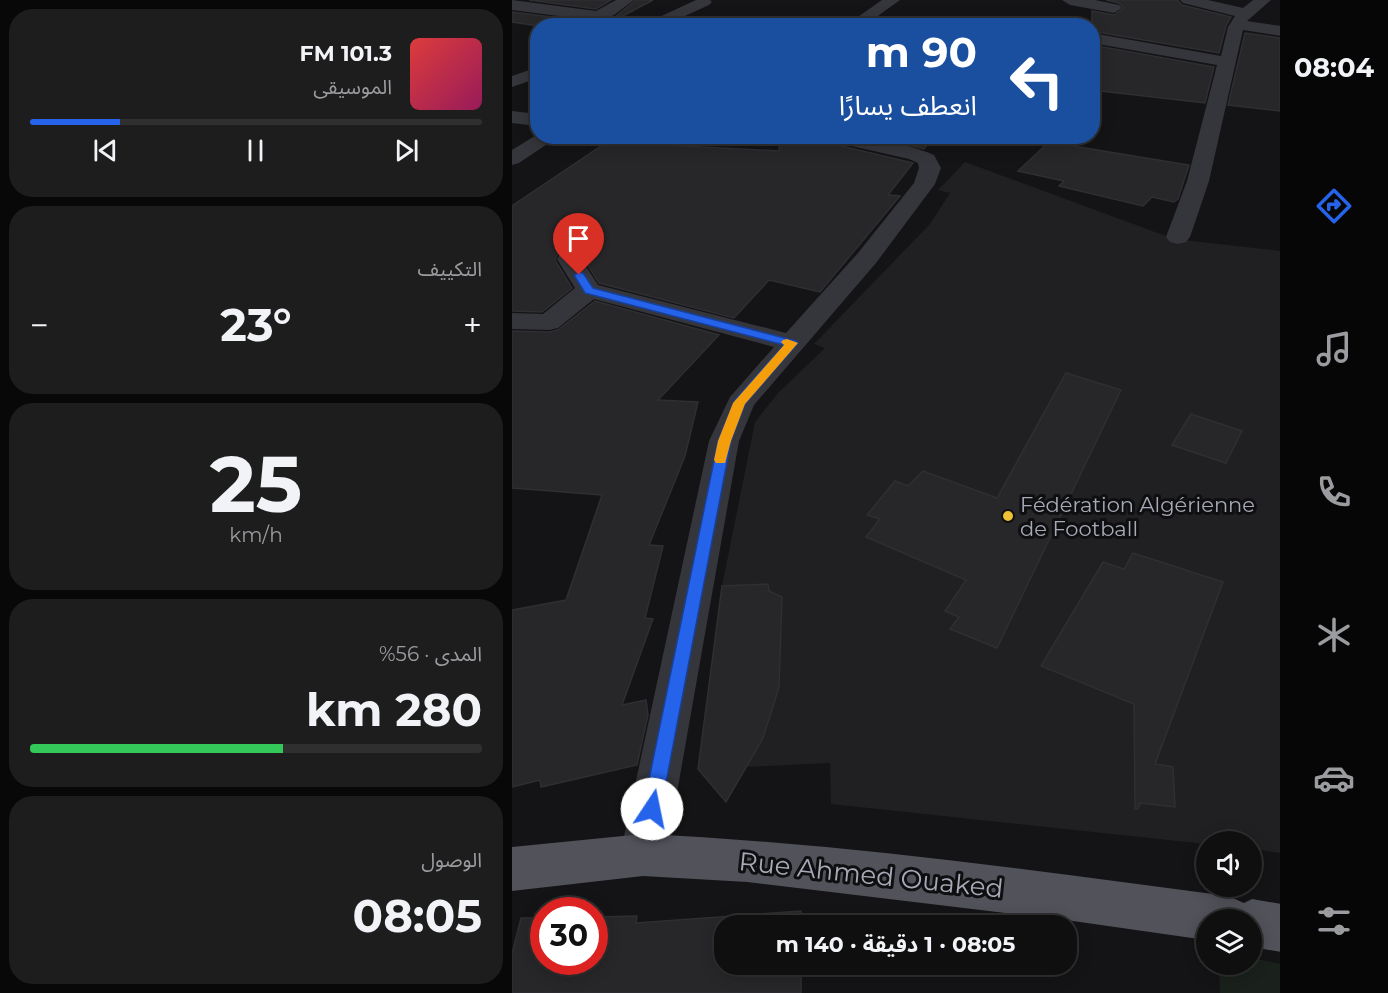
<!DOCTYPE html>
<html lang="ar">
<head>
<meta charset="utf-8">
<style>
	:root { --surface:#0f0f10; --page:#1d1d1e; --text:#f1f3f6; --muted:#9b9c9f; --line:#2f2f30; --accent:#2563eb }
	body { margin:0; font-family:Montserrat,"Noto Sans Arabic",sans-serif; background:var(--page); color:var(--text); direction:rtl; height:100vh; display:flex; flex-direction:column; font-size:22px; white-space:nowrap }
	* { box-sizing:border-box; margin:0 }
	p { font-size:20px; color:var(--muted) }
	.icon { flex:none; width:33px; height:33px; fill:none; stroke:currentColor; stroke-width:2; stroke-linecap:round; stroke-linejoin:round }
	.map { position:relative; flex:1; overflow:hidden; direction:ltr }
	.panel { display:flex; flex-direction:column; gap:9px; padding:9px; background:#080809; width:512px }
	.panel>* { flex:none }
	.guide { position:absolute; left:18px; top:18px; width:570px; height:126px; border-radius:24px; box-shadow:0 3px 15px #0003,0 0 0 2px var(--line); direction:rtl; background:#1a4fa0; color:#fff; overflow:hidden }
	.controls { position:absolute; left:684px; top:831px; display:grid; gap:12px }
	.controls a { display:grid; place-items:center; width:66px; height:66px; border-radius:50%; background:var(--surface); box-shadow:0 3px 15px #0003,0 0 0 2px var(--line); font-size:30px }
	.speed { position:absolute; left:18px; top:897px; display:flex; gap:12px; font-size:30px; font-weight:700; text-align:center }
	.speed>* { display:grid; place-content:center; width:78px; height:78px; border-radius:50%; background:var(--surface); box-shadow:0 3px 15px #0003,0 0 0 2px var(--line); line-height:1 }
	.speed .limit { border:9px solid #d22; background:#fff; color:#111 }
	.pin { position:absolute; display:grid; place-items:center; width:51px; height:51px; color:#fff; margin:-62px -26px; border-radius:50% 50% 50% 0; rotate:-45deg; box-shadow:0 0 6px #0007 }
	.pin .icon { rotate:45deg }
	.me { position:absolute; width:66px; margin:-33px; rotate:11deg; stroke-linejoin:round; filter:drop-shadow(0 0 4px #0008) }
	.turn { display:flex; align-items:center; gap:21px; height:126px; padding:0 24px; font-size:27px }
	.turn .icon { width:78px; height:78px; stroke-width:2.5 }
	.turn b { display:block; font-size:42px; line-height:51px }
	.big { font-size:45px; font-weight:700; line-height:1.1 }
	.panel .tile { flex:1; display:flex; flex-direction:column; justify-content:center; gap:9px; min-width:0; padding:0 21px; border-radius:24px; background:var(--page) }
	.panel .dial { align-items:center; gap:0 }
	.dial b { font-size:78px; line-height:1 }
	.song { display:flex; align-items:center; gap:18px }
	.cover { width:72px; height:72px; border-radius:9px; background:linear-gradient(135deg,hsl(0 70% 55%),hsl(330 70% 35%)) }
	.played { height:6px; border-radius:3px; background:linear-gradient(90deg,var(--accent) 20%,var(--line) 20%) }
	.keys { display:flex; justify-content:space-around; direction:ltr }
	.heat { display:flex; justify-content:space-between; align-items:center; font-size:33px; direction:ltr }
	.charge { height:9px; border-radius:4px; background:linear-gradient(90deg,#34c759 56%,var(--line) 0) }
	.trip { position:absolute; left:202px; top:915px; width:363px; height:60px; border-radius:24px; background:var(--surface); box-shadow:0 3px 15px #0003,0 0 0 2px var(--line); font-weight:700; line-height:60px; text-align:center; direction:rtl }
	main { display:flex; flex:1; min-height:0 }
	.tab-bar { display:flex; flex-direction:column; width:108px; justify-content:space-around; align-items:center; background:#060606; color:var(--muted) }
	.tab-bar .icon { width:42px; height:42px }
	.tab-bar .on { color:var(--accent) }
	.tab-bar b { font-size:27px; color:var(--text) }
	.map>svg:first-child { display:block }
	.built { fill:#202023 }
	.green { fill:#1a211c }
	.building { fill:#27272a; stroke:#2f2e32; stroke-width:1.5 }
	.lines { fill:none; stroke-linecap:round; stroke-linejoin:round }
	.minor { fill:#35363b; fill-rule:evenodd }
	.major { fill:#51525a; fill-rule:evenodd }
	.route { fill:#2563eb; stroke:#184099; stroke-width:1.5 }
	.slow { fill:#f59e0b }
	.poi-dot { fill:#edc135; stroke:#0f0f11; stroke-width:2 }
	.labels { text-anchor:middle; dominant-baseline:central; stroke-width:6; stroke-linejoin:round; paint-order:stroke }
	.poi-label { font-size:21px; fill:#a6aab6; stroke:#0f0f11; text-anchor:start }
	.near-street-label { font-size:26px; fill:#a6aab6; stroke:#0f0f11 }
</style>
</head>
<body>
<main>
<nav class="tab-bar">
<b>08:04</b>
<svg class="icon on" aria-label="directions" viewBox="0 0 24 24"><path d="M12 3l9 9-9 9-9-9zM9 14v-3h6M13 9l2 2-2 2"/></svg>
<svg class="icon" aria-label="music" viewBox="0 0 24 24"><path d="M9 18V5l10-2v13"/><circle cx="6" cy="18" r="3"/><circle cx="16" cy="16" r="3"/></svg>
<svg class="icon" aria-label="phone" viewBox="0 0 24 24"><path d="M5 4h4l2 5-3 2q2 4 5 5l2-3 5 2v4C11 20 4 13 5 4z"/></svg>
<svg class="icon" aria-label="climate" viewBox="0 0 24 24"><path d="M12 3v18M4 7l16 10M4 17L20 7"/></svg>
<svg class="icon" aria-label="car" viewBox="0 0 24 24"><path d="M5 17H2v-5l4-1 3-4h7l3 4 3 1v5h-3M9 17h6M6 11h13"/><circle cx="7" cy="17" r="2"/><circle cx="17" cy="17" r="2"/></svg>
<svg class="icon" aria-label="filters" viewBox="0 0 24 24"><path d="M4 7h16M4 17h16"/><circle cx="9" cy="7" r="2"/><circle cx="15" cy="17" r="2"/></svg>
</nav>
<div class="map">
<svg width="769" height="993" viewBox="0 0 769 993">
	<rect width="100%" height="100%" fill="#141416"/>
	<polygon class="built" points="453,162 662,239 768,251 768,853 740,849 740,842 694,842 694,844 319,804 318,763 233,767 214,802 186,769 210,586 243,422 266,393 313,348 302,344 418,224 438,193 426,190"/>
	<polygon class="green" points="740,958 768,964 768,993 708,993 707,965 740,964"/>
	<g class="building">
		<polygon points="17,0 99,0 84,9"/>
		<polygon points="124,0 141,0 92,26 26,26 0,22 0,12 86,23 103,17"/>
		<polygon points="594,0 665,0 670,5 719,17 714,26 707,53 580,31 580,11 602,15 612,8 607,3"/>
		<polygon points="733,33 768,38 768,111 716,105"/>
		<polygon points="580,45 702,67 693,103 580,90"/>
		<polygon points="268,136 308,136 313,142 401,163 376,195 388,196 308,292 257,280 222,318 87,283 68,253 57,250 46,253 43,260 60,288 30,312 0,311 0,206 95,142 267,151"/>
		<polygon points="358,136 422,136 412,149"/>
		<polygon points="537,142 677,165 666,199 662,202 640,197 631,206 547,186 552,181 506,171"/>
		<polygon points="83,301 207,335 146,400 186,402 173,456 137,545 151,546 133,618 141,619 110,705 134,700 136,715 125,765 29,787 28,780 0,787 0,610 54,600 90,495 0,488 0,331 37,332 46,330"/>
		<polygon points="554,373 609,390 485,648 438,629 447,617 433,611 454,580 354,537 368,519 355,515 383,481 396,486 411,471 485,498"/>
		<polygon points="679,414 730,431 714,463 660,445"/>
		<polygon points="621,553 711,582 643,764 661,767 663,807 628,803 626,809 623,809 622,704 529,666 591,562 612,569"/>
		<polygon points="256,584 257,591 270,597 267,687 251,738 214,802 186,769 210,586"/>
		<polygon points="289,911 289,926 213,926 213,964 289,964 289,993 0,993 0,954 9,918 32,918 32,962 82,962 82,917 125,916 124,923"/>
	</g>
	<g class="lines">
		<g class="minor">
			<polygon points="0,0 84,11 104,0 122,0 102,15 85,21 0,10"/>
			<polygon points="184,0 198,0 200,2 197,5 151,26 128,26"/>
			<polygon points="370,0 388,0 352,26 333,26"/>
			<polygon points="550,0 583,0 607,5 610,8 602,13 558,5"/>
			<polygon points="668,0 696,0 731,8 741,0 759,0 735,21 769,26 769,36 731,30 697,181 678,237 674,242 666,244 658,242 654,237 675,181 705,65 580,43 580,33 709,56 716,27 723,16 671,3"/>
			<polygon points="26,67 26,78 0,87 0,76"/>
			<polygon points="0,111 26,114 26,126 0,123"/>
			<polygon points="26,134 26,136 47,136 7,163 0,165 0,150"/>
			<path d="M310 136C348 136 387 140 422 155L429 168 423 184 364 263 242 405 227 441 154 855 147 870 131 876 115 870 108 855 197 441 218 397 262 347 82 299 46 328 37 330 0 329V313L31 314 63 288 45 259 48 254 57 252 66 254 86 285 274 333 346 253 402 183 407 168 406 163 397 159 313 140Z"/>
		</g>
		<path class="major" d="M131 834C327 843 522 870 716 896L732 903 740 899 769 904V952L740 947V920H694V940L561 921 235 882 131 876 0 891V847Z"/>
	</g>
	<polygon class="route" points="67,272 71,273 81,288 284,341 286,343 233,404 219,441 149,809 146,815 140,818 133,815 131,809 206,441 223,400 272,345 73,293 62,275"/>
	<polygon class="slow" points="275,339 286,343 233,404 219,441 213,463 204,463 202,460 206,441 221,403 272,345 269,342 271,340"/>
	<circle class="poi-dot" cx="496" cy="516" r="6"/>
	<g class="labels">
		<g class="poi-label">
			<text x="508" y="504">Fédération Algérienne<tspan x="508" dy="24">de Football</tspan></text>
		</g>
		<g class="near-street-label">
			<text transform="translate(359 875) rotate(6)">Rue Ahmed Ouaked</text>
		</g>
	</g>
</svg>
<div class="controls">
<a><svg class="icon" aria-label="sound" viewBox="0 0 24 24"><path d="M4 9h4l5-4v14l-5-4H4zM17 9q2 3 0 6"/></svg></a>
<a><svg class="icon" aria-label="layers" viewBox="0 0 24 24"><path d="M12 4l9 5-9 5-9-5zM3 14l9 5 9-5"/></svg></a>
</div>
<div class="speed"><div class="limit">30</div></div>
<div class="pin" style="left:67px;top:275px;background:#d93025"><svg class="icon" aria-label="arrive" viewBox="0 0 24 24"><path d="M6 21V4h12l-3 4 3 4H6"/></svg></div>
<svg class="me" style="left:140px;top:809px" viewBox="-20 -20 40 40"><circle r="19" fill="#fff"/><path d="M0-13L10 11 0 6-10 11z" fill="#2563eb"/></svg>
<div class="trip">08:05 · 1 دقيقة · 140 m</div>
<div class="guide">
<div class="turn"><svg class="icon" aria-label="left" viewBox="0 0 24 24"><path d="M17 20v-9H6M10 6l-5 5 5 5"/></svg><div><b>90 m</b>انعطف يسارًا</div></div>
</div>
</div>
<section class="panel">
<div class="tile">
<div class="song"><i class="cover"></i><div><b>101.3 FM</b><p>الموسيقى</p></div></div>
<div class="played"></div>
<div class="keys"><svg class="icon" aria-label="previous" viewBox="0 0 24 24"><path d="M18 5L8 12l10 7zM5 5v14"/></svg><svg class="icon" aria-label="pause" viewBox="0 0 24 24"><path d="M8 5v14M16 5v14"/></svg><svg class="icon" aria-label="next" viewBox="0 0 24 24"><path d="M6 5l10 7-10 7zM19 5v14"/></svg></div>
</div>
<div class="tile"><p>التكييف</p>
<div class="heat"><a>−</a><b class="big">23°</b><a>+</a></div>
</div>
<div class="tile dial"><b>25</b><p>km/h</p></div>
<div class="tile"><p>المدى · 56%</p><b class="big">280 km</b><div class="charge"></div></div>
<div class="tile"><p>الوصول</p><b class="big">08:05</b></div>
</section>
</main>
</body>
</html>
